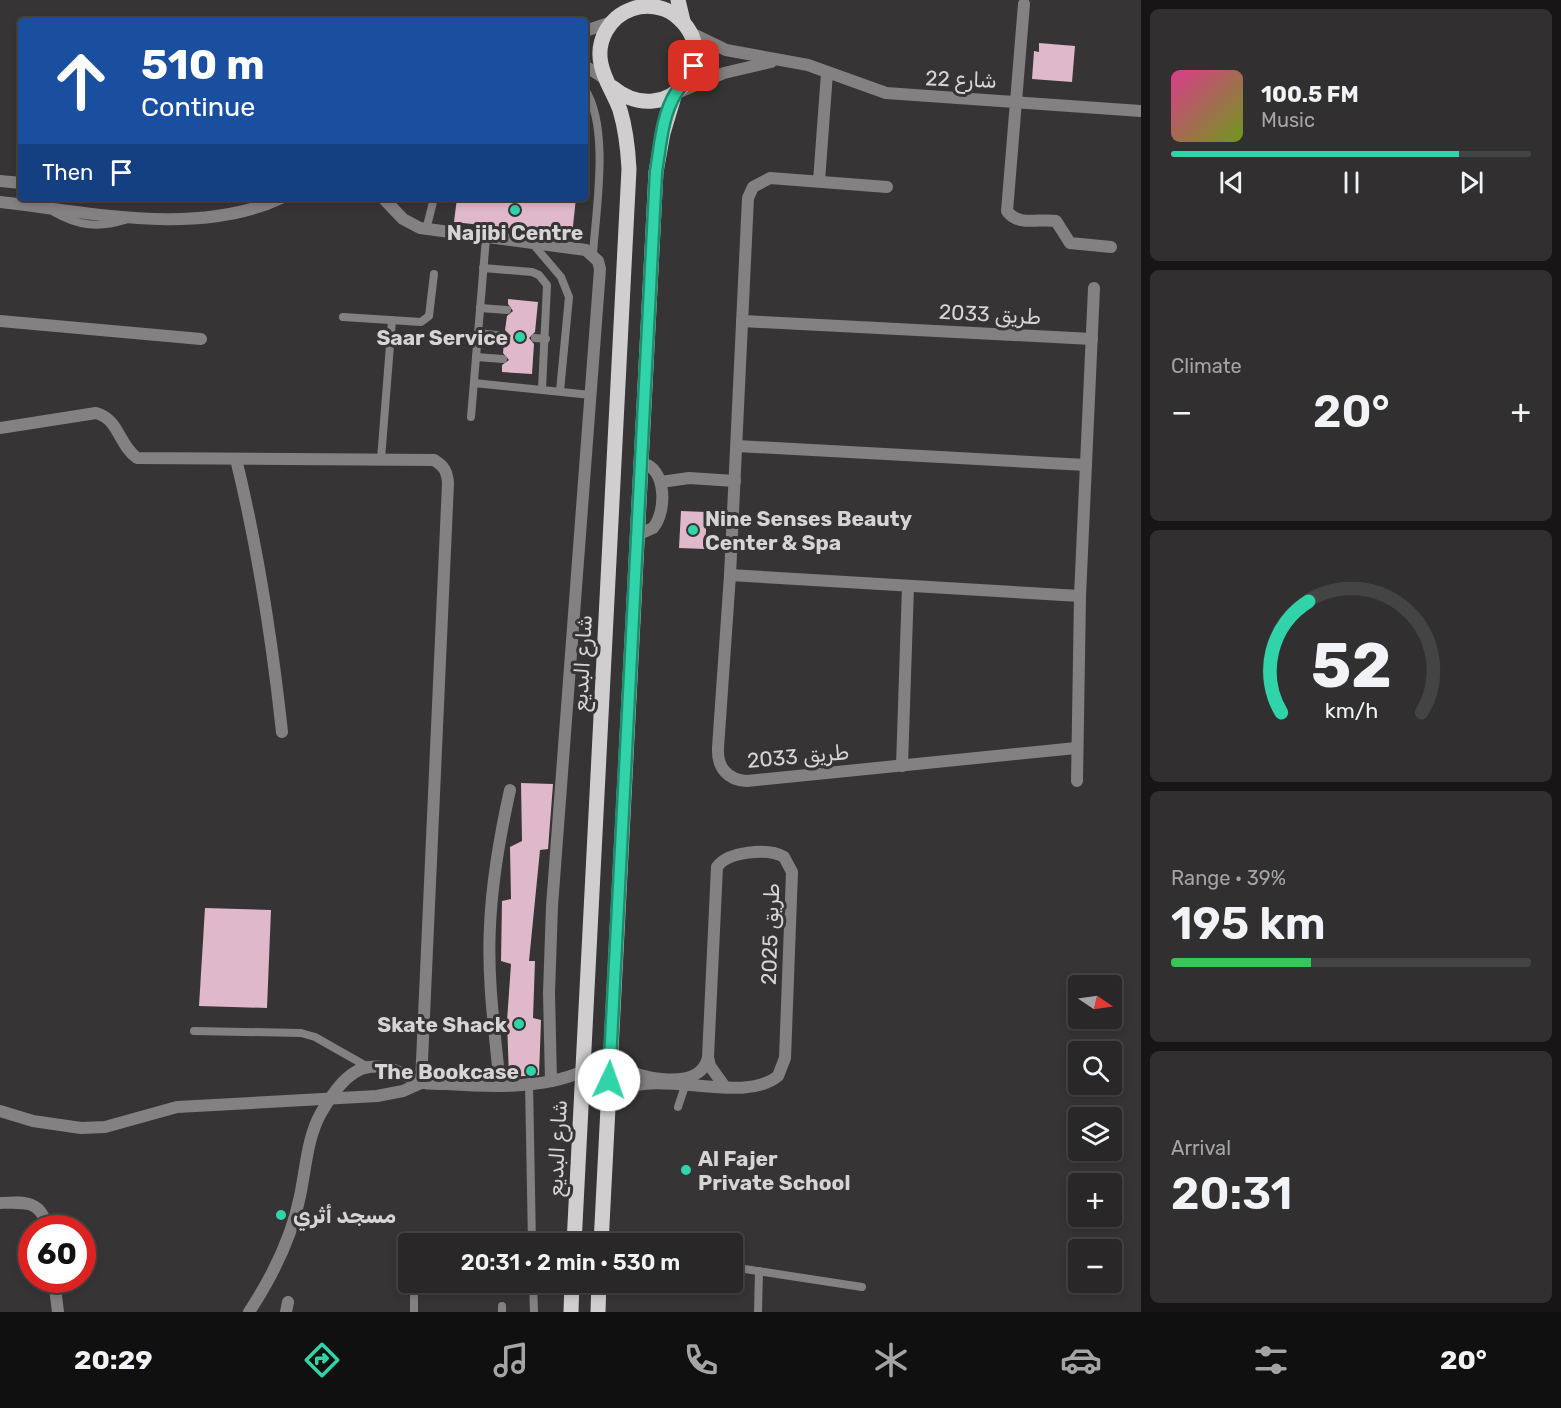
<!DOCTYPE html>
<html lang="en">
<head>
<meta charset="utf-8">
<style>
	:root { --surface:#292728; --page:#312f30; --text:#f1f3f6; --muted:#a5a5a8; --line:#454445; --accent:#31d4a9 }
	body { margin:0; font-family:Rubik,"Noto Naskh Arabic",sans-serif; background:var(--page); color:var(--text); height:100vh; display:flex; flex-direction:column; font-size:22px; white-space:nowrap }
	* { box-sizing:border-box; margin:0 }
	p { font-size:20px; color:var(--muted) }
	.icon { flex:none; width:33px; height:33px; fill:none; stroke:currentColor; stroke-width:2; stroke-linecap:round; stroke-linejoin:round }
	.map { position:relative; flex:1; overflow:hidden }
	.panel { display:flex; flex-direction:column; gap:9px; padding:9px; background:#171516; width:420px }
	.panel>* { flex:none }
	.hud { position:absolute; left:18px; top:18px; width:570px; height:183px; border-radius:6px; box-shadow:0 3px 9px #0003,0 0 0 2px var(--line); background:#1a4fa0; color:#fff; overflow:hidden }
	.needle { width:39px; rotate:103deg }
	.controls { position:absolute; left:1068px; top:975px; display:grid; gap:12px }
	.controls a { display:grid; place-items:center; width:54px; height:54px; border-radius:6px; background:var(--surface); box-shadow:0 3px 9px #0003,0 0 0 2px var(--line); font-size:30px }
	.speed { position:absolute; left:18px; top:1215px; display:flex; gap:12px; font-size:30px; font-weight:700; text-align:center }
	.speed>* { display:grid; place-content:center; width:78px; height:78px; border-radius:50%; background:var(--surface); box-shadow:0 3px 9px #0003,0 0 0 2px var(--line); line-height:1 }
	.speed .limit { border:9px solid #d22; background:#fff; color:#111 }
	.pin { position:absolute; display:grid; place-items:center; width:51px; height:51px; color:#fff; margin:-26px; border-radius:12px; box-shadow:0 3px 9px #0006 }
	.me { position:absolute; width:66px; margin:-33px; rotate:3deg; stroke-linejoin:round; filter:drop-shadow(0 0 4px #0008) }
	.turn { display:flex; align-items:center; gap:21px; height:126px; padding:0 24px; font-size:27px }
	.turn .icon { width:78px; height:78px; stroke-width:2.5 }
	.turn b { display:block; font-size:42px; line-height:51px }
	.then { display:flex; align-items:center; height:57px; padding:0 24px; background:#0003; gap:12px; font-size:22px }
	.big { font-size:45px; font-weight:600; line-height:1.1 }
	.panel .tile { flex:1; display:flex; flex-direction:column; justify-content:center; gap:9px; min-width:0; padding:0 21px; border-radius:9px; background:var(--page) }
	.panel .dial { align-items:center; gap:0 }
	.dial svg { height:156px; overflow:visible; fill:none; stroke:var(--line); stroke-width:7; stroke-linecap:round; text-anchor:middle }
	.dial text { fill:var(--text); stroke:none }
	.song { display:flex; align-items:center; gap:18px }
	.cover { width:72px; height:72px; border-radius:9px; background:linear-gradient(135deg,hsl(330 70% 55%),hsl(80 70% 35%)) }
	.played { height:6px; border-radius:3px; background:linear-gradient(90deg,var(--accent) 80%,var(--line) 80%) }
	.keys { display:flex; justify-content:space-around; direction:ltr }
	.heat { display:flex; justify-content:space-between; align-items:center; font-size:33px; direction:ltr }
	.charge { height:9px; border-radius:4px; background:linear-gradient(90deg,#34c759 39%,var(--line) 0) }
	.trip { position:absolute; left:398px; top:1233px; width:345px; height:60px; border-radius:6px; background:var(--surface); box-shadow:0 3px 9px #0003,0 0 0 2px var(--line); font-weight:600; line-height:60px; text-align:center }
	.dock { display:flex; height:96px; justify-content:space-around; align-items:center; background:#101010; color:var(--muted) }
	.dock .icon { width:42px; height:42px }
	.dock .on { color:var(--accent) }
	.dock b { font-size:27px; color:var(--text) }
	main { display:flex; flex:1; min-height:0 }
	.map>svg:first-child { display:block }
	.building { fill:#dfb8c9 }
	.lines { fill:none; stroke-linecap:round; stroke-linejoin:round }
	.service { stroke:#838182; stroke-width:8 }
	.minor { stroke:#838182; stroke-width:12 }
	.tertiary { stroke:#838182; stroke-width:12 }
	.primary { stroke:#d1cecf; stroke-width:15 }
	.route-casing { stroke:#208a6e; stroke-width:15 }
	.route { stroke:#31d4a9; stroke-width:10 }
	.poi-dot { fill:#31d4a9; stroke:#373435; stroke-width:2 }
	.labels { text-anchor:middle; dominant-baseline:central; stroke-width:6; stroke-linejoin:round; paint-order:stroke }
	.street-label { font-size:21px; fill:#d6d4d5; stroke:#373435 }
	.poi-label { font-size:21px; font-weight:bold; fill:#d6d4d5; stroke:#373435; text-anchor:end }
</style>
</head>
<body>
<main>
<div class="map">
<svg width="1141" height="1312" viewBox="0 0 1141 1312">
	<rect width="100%" height="100%" fill="#373435"/>
	<g class="building">
		<polygon points="1039,43 1075,46 1072,82 1032,79 1034,51 1039,52"/>
		<polygon points="457,198 576,198 572,235 454,222"/>
		<polygon points="508,299 538,302 535,332 529,338 534,344 532,374 502,372 502,365 509,360 503,353 504,342 511,336 505,330 507,316 513,311 508,304"/>
		<polygon points="681,511 707,512 705,549 679,548"/>
		<polygon points="521,783 553,784 548,849 540,850 529,961 535,961 533,1018 541,1020 539,1075 509,1077 507,1021 511,964 501,961 502,901 511,899 510,847 522,841"/>
		<polygon points="205,908 271,910 267,1008 199,1006"/>
	</g>
	<g class="lines">
		<g class="service">
			<path d="M585 89C610 129 596 208 593 254"/>
			<path d="M54 212C78 226 99 228 125 220"/>
			<polyline points="426,230 434,198"/>
			<polyline points="533,244 561,277 569,297 560,391"/>
			<polyline points="483,268 532,272 539,275 547,285 542,389"/>
			<polyline points="480,308 507,310"/>
			<polyline points="343,317 421,322 429,316 434,274"/>
			<polyline points="478,333 505,336"/>
			<polyline points="535,338 546,339"/>
			<polyline points="476,357 503,359"/>
			<polyline points="474,383 591,395"/>
			<polyline points="471,417 486,238"/>
			<polyline points="381,459 392,320"/>
			<polyline points="194,1031 301,1033 315,1037 368,1067"/>
			<polyline points="529,1082 532,1244"/>
			<polyline points="678,1107 685,1086"/>
			<polyline points="601,1240 625,1244"/>
			<polyline points="732,1267 862,1287"/>
			<polyline points="533,1282 534,1312"/>
			<polyline points="414,1312 414,1296"/>
			<polyline points="502,1312 502,1306"/>
			<polyline points="758,1312 759,1271"/>
		</g>
		<g class="minor">
			<path d="M1024 4 1007 211C1018 227 1040 218 1056 221L1070 243 1111 247"/>
			<polyline points="819,181 827,73"/>
			<path d="M887 187 770 178 753 187 748 198 730 575 718 748C717 767 727 780 747 781L1076 748"/>
			<polyline points="383,198 403,219 420,228 586,250 598,261 600,269 552,906 549,993 551,1081"/>
			<polyline points="0,321 201,339"/>
			<polyline points="742,321 1092,339"/>
			<path d="M0 428 96 413C119 419 118 444 137 458L434 460C444 466 447 471 448 483L421 1083 403 1091 377 1096 177 1107 105 1127 81 1128 33 1121 0 1111"/>
			<polyline points="737,446 1086,465"/>
			<path d="M236 459C258 549 272 640 282 732"/>
			<polyline points="661,482 689,478 735,481"/>
			<path d="M637 535 653 528C667 512 667 467 641 463"/>
			<polyline points="730,575 1080,596"/>
			<polyline points="902,766 908,586"/>
			<polyline points="1077,781 1080,596 1094,288"/>
			<polyline points="708,1057 710,1066 725,1087"/>
			<path d="M500 1086C495 1033 487 979 490 926 492 879 500 835 510 790"/>
			<path d="M608 1099C644 1061 740 1108 778 1076L785 1058 792 872 784 857C768 848 728 851 717 867L708 1057C701 1094 631 1078 609 1061"/>
			<path d="M0 1203C24 1202 42 1200 47 1228"/>
			<polyline points="54,1280 58,1312"/>
			<path d="M249 1312C272 1277 292 1237 300 1196 306 1168 307 1138 321 1113 331 1096 347 1070 369 1067 391 1064 402 1075 420 1082 428 1085 439 1084 447 1084 489 1087 542 1089 581 1072"/>
			<polyline points="286,1312 288,1302"/>
		</g>
		<g class="tertiary">
			<polyline points="585,31 612,22"/>
			<polyline points="691,33 726,50 808,65 886,93 1141,111"/>
			<polyline points="585,66 607,80"/>
			<polyline points="677,93 724,73 771,62"/>
			<polyline points="0,181 21,183"/>
			<path d="M0 202C88 212 198 237 281 198"/>
		</g>
		<g class="primary">
			<polyline points="678,0 683,21"/>
			<path d="M574 1244 629 169C628 149 626 130 620 110 615 95 604 80 601 64 596 41 609 17 632 9 646 4 663 6 675 15 728 57 668 133 612 87"/>
			<polyline points="601,1244 656,172 663,133 675,93"/>
			<polyline points="571,1312 572,1282"/>
			<polyline points="598,1312 599,1282"/>
		</g>
	</g>
	<g class="lines">
		<g class="route-casing">
			<path id="route" d="M609 1080 656 172C660 148 662 114 676 93 682 83 689 77 694 66"/>
		</g>
		<use href="#route" class="route"/>
	</g>
	<g class="poi-dot">
		<circle cx="515" cy="210" r="6"/>
		<circle cx="520" cy="337" r="6"/>
		<circle cx="693" cy="530" r="6"/>
		<circle cx="519" cy="1024" r="6"/>
		<circle cx="531" cy="1071" r="6"/>
		<circle cx="686" cy="1170" r="6"/>
		<circle cx="281" cy="1215" r="6"/>
	</g>
	<g class="labels">
		<g class="street-label">
			<text transform="translate(961 79) rotate(2)">شارع 22</text>
			<text transform="translate(990 314) rotate(3)">طريق 2033</text>
			<text transform="translate(582 663) rotate(-87)">شارع البديع</text>
			<text transform="translate(798 756) rotate(-5)">طريق 2033</text>
			<text transform="translate(770 934) rotate(-88)">طريق 2025</text>
			<text transform="translate(557 1148) rotate(-87)">شارع البديع</text>
		</g>
		<g class="poi-label">
			<text x="515" y="232" text-anchor="middle">Najibi Centre</text>
			<text x="508" y="337">Saar Service</text>
			<text x="705" y="518" text-anchor="start">Nine Senses Beauty<tspan x="705" dy="24">Center &amp; Spa</tspan></text>
			<text x="507" y="1024">Skate Shack</text>
			<text x="519" y="1071">The Bookcase</text>
			<text x="698" y="1158" text-anchor="start">Al Fajer<tspan x="698" dy="24">Private School</tspan></text>
			<text x="293" y="1215" text-anchor="start">مسجد أثري</text>
		</g>
	</g>
</svg>
<div class="controls">
<a><svg class="needle" viewBox="-14 -14 28 28"><path d="M0-13l5 13h-10z" fill="#e53935"/><path d="M0 13l5-13h-10z" fill="#a5a5a8"/></svg></a>
<a><svg class="icon" aria-label="search" viewBox="0 0 24 24"><circle cx="10" cy="10" r="6"/><path d="M15 15l6 6"/></svg></a>
<a><svg class="icon" aria-label="layers" viewBox="0 0 24 24"><path d="M12 4l9 5-9 5-9-5zM3 14l9 5 9-5"/></svg></a>
<a>+</a>
<a>−</a>
</div>
<div class="speed"><div class="limit">60</div></div>
<div class="pin" style="left:694px;top:66px;background:#d93025"><svg class="icon" aria-label="arrive" viewBox="0 0 24 24"><path d="M6 21V4h12l-3 4 3 4H6"/></svg></div>
<svg class="me" style="left:609px;top:1080px" viewBox="-20 -20 40 40"><circle r="19" fill="#fff"/><path d="M0-13L10 11 0 6-10 11z" fill="#31d4a9"/></svg>
<div class="trip">20:31 · 2 min · 530 m</div>
<div class="hud">
<div class="turn"><svg class="icon" aria-label="ahead" viewBox="0 0 24 24"><path d="M12 20V5M6 11l6-6 6 6"/></svg><div><b>510 m</b>Continue</div></div>
<div class="then">Then<svg class="icon" aria-label="arrive" viewBox="0 0 24 24"><path d="M6 21V4h12l-3 4 3 4H6"/></svg></div>
</div>
</div>
<section class="panel">
<div class="tile">
<div class="song"><i class="cover"></i><div><b>100.5 FM</b><p>Music</p></div></div>
<div class="played"></div>
<div class="keys"><svg class="icon" aria-label="previous" viewBox="0 0 24 24"><path d="M18 5L8 12l10 7zM5 5v14"/></svg><svg class="icon" aria-label="pause" viewBox="0 0 24 24"><path d="M8 5v14M16 5v14"/></svg><svg class="icon" aria-label="next" viewBox="0 0 24 24"><path d="M6 5l10 7-10 7zM19 5v14"/></svg></div>
</div>
<div class="tile"><p>Climate</p>
<div class="heat"><a>−</a><b class="big">20°</b><a>+</a></div>
</div>
<div class="tile dial"><svg viewBox="0 0 100 80">
<path d="M14 69A42 42 0 1 1 86 69"/>
<path d="M14 69A42 42 0 0 1 28 12" stroke="#31d4a9"/>
<text x="50" y="56" font-size="32" font-weight="700">52</text>
<text x="50" y="72" font-size="11">km/h</text>
</svg></div>
<div class="tile"><p>Range · 39%</p><b class="big">195 km</b><div class="charge"></div></div>
<div class="tile"><p>Arrival</p><b class="big">20:31</b></div>
</section>
</main>
<nav class="dock">
<b>20:29</b>
<svg class="icon on" aria-label="directions" viewBox="0 0 24 24"><path d="M12 3l9 9-9 9-9-9zM9 14v-3h6M13 9l2 2-2 2"/></svg>
<svg class="icon" aria-label="music" viewBox="0 0 24 24"><path d="M9 18V5l10-2v13"/><circle cx="6" cy="18" r="3"/><circle cx="16" cy="16" r="3"/></svg>
<svg class="icon" aria-label="phone" viewBox="0 0 24 24"><path d="M5 4h4l2 5-3 2q2 4 5 5l2-3 5 2v4C11 20 4 13 5 4z"/></svg>
<svg class="icon" aria-label="climate" viewBox="0 0 24 24"><path d="M12 3v18M4 7l16 10M4 17L20 7"/></svg>
<svg class="icon" aria-label="car" viewBox="0 0 24 24"><path d="M5 17H2v-5l4-1 3-4h7l3 4 3 1v5h-3M9 17h6M6 11h13"/><circle cx="7" cy="17" r="2"/><circle cx="17" cy="17" r="2"/></svg>
<svg class="icon" aria-label="filters" viewBox="0 0 24 24"><path d="M4 7h16M4 17h16"/><circle cx="9" cy="7" r="2"/><circle cx="15" cy="17" r="2"/></svg>
<b>20°</b>
</nav>
</body>
</html>
